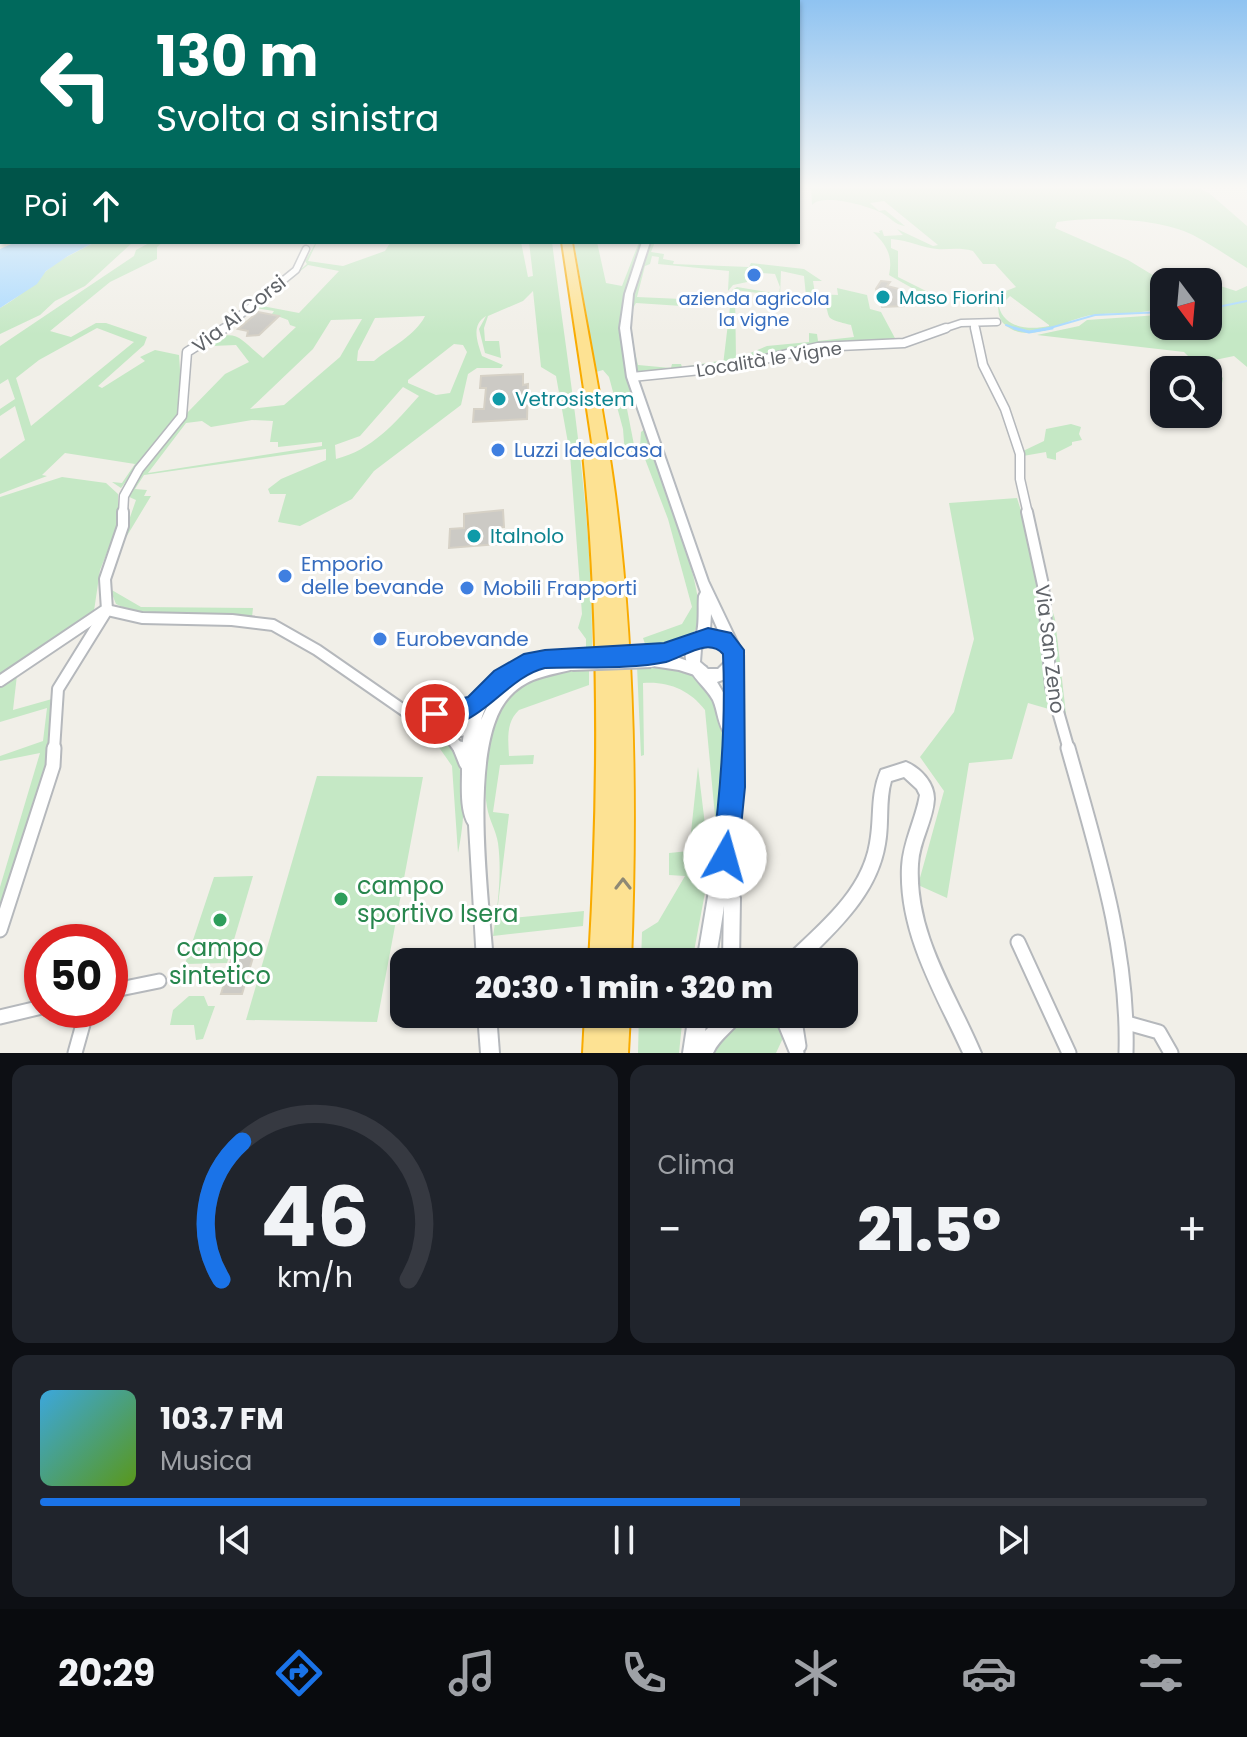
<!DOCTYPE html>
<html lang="it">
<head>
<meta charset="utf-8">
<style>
	:root { --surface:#171b24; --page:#20242c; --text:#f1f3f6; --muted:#9ea1a6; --line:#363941; --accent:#1a73e8 }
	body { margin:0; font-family:Poppins,sans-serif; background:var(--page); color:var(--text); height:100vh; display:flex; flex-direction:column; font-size:30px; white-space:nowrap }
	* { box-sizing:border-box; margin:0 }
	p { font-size:26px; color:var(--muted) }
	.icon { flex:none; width:44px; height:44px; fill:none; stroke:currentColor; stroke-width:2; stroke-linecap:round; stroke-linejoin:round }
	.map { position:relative; height:1053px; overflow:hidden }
	.side { display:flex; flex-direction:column; gap:12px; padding:12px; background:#0d0f14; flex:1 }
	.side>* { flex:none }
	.top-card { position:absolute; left:0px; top:0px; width:800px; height:244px; box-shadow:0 2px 6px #0004; background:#00695c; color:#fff; overflow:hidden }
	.needle { width:52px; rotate:164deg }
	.buttons { position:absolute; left:1150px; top:268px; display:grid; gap:16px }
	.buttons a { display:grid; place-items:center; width:72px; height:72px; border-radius:16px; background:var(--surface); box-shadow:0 2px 6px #0004; font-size:40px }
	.speed { position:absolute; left:24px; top:924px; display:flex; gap:16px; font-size:40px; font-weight:700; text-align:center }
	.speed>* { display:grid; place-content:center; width:104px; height:104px; border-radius:50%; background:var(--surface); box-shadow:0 2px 6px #0004; line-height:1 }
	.speed .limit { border:12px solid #d22; background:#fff; color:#111 }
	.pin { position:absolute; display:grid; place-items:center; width:68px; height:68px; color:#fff; margin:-34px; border:4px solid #fff; border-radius:50%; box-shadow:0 2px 8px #0007 }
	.me { position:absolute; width:88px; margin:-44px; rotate:7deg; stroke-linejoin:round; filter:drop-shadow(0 0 6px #0008) }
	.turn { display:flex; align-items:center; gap:28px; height:168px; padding:0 24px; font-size:36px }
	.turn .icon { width:104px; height:104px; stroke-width:2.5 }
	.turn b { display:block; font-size:56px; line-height:68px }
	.then { display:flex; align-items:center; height:76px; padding:0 24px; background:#0003; gap:16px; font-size:30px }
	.big { font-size:60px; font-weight:800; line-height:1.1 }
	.side .tile { flex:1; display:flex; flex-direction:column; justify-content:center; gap:12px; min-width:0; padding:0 28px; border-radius:16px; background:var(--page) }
	.side .dial { align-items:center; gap:0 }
	.dial svg { height:208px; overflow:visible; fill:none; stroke:var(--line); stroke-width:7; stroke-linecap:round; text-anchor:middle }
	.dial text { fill:var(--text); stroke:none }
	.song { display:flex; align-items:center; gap:24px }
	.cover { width:96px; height:96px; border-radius:12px; background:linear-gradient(135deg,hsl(200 70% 55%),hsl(90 70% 35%)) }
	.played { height:8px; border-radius:4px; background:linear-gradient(90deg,var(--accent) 60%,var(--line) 60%) }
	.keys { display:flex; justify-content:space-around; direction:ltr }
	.heat { display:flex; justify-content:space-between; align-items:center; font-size:44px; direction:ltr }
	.side .tiles { flex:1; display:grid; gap:12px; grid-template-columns:1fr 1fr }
	.tile:last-child { grid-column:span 2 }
	.trip { position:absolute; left:390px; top:948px; width:468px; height:80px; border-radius:16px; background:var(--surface); box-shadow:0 2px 6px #0004; font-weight:800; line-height:80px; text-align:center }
	.tab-bar { display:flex; height:128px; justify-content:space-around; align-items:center; background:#090b0e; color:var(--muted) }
	.tab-bar .icon { width:56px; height:56px }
	.tab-bar .on { color:var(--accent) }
	.tab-bar b { font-size:36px; color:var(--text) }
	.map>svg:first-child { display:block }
	.green { fill:#c5e8c5; fill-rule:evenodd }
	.water { fill:#aadaff }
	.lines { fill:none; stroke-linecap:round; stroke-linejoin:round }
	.stream-far1 { stroke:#aadaff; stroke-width:2 }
	.stream { stroke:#aadaff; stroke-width:3 }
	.building { fill:#cccac5; stroke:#d6d1c6; stroke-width:2 }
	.minor-far3-casing { stroke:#b5b8bc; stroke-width:9 }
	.minor-far2-casing { stroke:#b5b8bc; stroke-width:11 }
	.minor-far1-casing { stroke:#b5b8bc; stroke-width:14 }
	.minor-casing { stroke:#b5b8bc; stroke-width:17 }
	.tertiary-casing { stroke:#b5b8bc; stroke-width:4 }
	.secondary-casing { stroke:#b6babf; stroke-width:4 }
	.motorway-casing { stroke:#f9ab00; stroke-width:4 }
	.minor-far3 { stroke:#fff; stroke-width:6 }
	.minor-far2 { stroke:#fff; stroke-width:8 }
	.minor-far1 { stroke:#fff; stroke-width:10 }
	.minor { stroke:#fff; stroke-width:13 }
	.tertiary { fill:#fff; fill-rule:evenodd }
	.secondary { fill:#fff; fill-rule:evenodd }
	.motorway { fill:#fde293; fill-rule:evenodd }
	.tertiary-bridge-casing { stroke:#b5b8bc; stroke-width:16; stroke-linecap:butt }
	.tertiary-bridge { stroke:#fff; stroke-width:12 }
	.oneway { stroke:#8e8975 }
	.route { fill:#1a73e8; stroke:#114b97; stroke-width:2 }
	.shop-dot { fill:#3f7fe0; stroke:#fff; stroke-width:3 }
	.culture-dot { fill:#0f9aa8; stroke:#fff; stroke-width:3 }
	.leisure-dot { fill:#2e9e5b; stroke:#fff; stroke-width:3 }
	.labels { text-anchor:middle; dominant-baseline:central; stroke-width:6; stroke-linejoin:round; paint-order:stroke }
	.far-culture-label { font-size:18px; fill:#0d838f; stroke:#fff; text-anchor:start }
	.far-shop-label { font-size:18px; fill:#366cbe; stroke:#fff }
	.far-street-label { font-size:18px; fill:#5f6368; stroke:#fff }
	.street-label { font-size:20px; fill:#5f6368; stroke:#fff }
	.culture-label { font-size:20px; fill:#0d838f; stroke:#fff; text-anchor:start }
	.shop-label { font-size:20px; fill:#366cbe; stroke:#fff; text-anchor:start }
	.near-leisure-label { font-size:24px; fill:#27864d; stroke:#fff; text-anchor:start }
</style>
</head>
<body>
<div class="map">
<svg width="1247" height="1053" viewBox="0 0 1247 1053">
	<rect width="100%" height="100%" fill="#f1efe8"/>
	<g class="green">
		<path d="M811 186H1194L1209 193 1247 226V268C1229 257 1212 245 1193 235 1159 218 1095 216 1057 222L1055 228 1128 260 1156 277 1175 276 1207 282H1164V326H1208V282L1236 291 1247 286V367L1234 356 1205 362 1223 378 1221 389 1208 376V370H1202L1184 352 1037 335 1079 326 1087 320 1159 315 1153 310C1133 315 1113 312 1092 315 1066 318 1028 348 1003 323 996 315 1000 304 996 295L1016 287 995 264H983L973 251C958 247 948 250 937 249 924 248 907 240 891 239V248L898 251V277L942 299V305L889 275C893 256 887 245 873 232L880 233 879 231 882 230 884 236 903 235 897 229 933 246 938 245 884 201 870 203 879 211 885 210 905 226C895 225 891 218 882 213 868 206 823 193 812 205ZM1010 296 1049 325V326C1031 330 1005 329 999 307Z"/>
		<path d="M95 242H133L85 286 55 301 40 315 0 334V308C17 298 32 286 45 272 59 259 79 251 95 242Z"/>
		<path d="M151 242H163L157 247V259L110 282 50 331 71 337 96 323H106L147 337 144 345 98 386 102 388 145 361 140 357 155 350 179 355 182 399 177 414 121 488 112 482 122 483 135 464 65 453 42 475 47 476 0 494V459L25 440 15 406 0 416V409L15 399 8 379 0 384V346L134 256 136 250ZM97 328 134 342 31 426 16 378 39 360Z"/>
		<path d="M312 242H317L308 261 343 266 385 251 390 243 387 242H521L528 277 533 276 529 242H552C569 377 593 511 592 648H586V639L578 628 582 614 570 454 556 376 541 367 533 291 523 301 488 316 484 328 485 341H499L501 358 485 353 479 329 486 316C471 325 477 341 482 356L503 365 501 368H477L468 374 461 405 374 471 352 499 300 526 278 522 286 494H270L268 489 281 479 326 460V449L144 475 135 489 147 490 144 496H151L119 549 136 500 127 496 138 476 187 413 225 374 249 362 236 345 212 346 210 342C236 326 242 341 263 358L296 327 290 325 288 320 272 314 274 311 255 308 307 264 305 261 315 244ZM308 265 339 271 299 313 257 305ZM425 316C415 336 392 346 374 361H357L358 351 375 318ZM362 319 340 357 284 405 250 409 313 349 331 320ZM454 344 463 345 467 352 450 393 436 395 408 383V380ZM403 387 419 396C395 423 372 450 336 459L335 445 360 436ZM252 420 273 421 270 442H278V447L322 442V446L148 473 186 423 202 421 211 427Z"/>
		<polygon points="574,242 597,242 606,283 622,286 639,242 644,242 625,294 621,321 626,370 633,391 627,409 635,450 625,455 623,429 609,377 603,370 596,372"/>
		<path d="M651 242H655L651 252 664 254 663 259 674 261 673 264 749 267 751 263 804 269 822 281H813L815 294 838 295 837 288 867 295 870 309 881 312 897 342 859 343 723 365 732 290 737 287 779 294 780 287 775 274 747 272V281H752L733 285 728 291 729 271 658 264 659 257 652 256 650 264 645 266 637 297 727 301 724 305 680 301 682 306 636 303C626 318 634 348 638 365L671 368 672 364H681L682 367 719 361 716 366 635 373C626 316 631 295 651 242ZM781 271 804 276 806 296 821 298C835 318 818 317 851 325L854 337 818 341 817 334 809 333V342L767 346 736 359 735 290 780 296Z"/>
		<polygon points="1071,424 1081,427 1079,434 1082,440 1072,442 1072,445 1056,453 1056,460 1047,458 1046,452 1023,456 1023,451 1044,441 1046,429"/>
		<path d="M645 429C657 464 708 595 698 624 691 645 664 647 646 647L643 638 682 624 692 607 668 519 640 446 641 432Z"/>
		<polygon points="62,477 106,483 118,494 118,525 100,570 94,611 0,678 0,497"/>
		<polygon points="1017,498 1055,619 1066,714 1028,703 1012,759 969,763 947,898 918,885 944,791 920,757 954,712 974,639 949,503"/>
		<polygon points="110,589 141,607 253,608 252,617 136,613 116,604"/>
		<path d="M663 664C677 668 693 671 703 681 737 712 722 796 717 837L705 710C690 690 668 681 643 683L644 755 641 756 637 666Z"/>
		<path d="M589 668V685L519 710C506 722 508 739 509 756L534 755 533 764 500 765 493 812 509 814 497 913 512 918 584 911 583 926 493 936C498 905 502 873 498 843 496 830 489 820 487 807 480 766 486 709 524 683 543 671 567 670 589 668Z"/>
		<polygon points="17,675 13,710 52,699 47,768 3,904 0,905 0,887 40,753 0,761 0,756 43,741 47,708 0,722 0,686"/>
		<path d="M411 725C473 732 467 809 458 853L452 766 436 743Z"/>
		<polygon points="698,767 710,866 692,962 641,962 642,932 658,922 685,876 669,875 669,853 689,851"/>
		<polygon points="317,776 423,777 377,1022 246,1020"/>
		<polygon points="253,876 227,963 185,964 214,877"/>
		<polygon points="189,996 204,996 208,1006 215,1006 203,1039 196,1040 194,1025 170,1025 173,1010"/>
		<polygon points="639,1014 683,1014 679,1053 638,1053"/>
		<polygon points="746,1014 769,1014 782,1030 783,1038 776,1053 711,1053 717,1042"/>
	</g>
	<polygon class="water" points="16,242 95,242 68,256 46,271 37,284 0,308 0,249"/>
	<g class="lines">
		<g class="stream-far1">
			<polyline points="1208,309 1247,301"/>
			<polyline points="1006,325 1020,330"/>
			<polyline points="1043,330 1095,315 1164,312"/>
		</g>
		<polyline class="stream" points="1014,328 1029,332 1052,328"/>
	</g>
	<g class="building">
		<polygon points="881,281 890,282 887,286 899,289 898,298 904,306 882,307 876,289"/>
		<polygon points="258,312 279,316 259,335 247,336 248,331 238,329"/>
		<polygon points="523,374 523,385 528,384 527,419 473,422 474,409 484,409 486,388 480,388 481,376"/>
		<polygon points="503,510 504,527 498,527 498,544 449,548 450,529 464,528 464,514"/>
		<polygon points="233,954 254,954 242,994 221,994"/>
	</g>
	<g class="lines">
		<g class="minor-far3-casing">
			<g id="minor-far3">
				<polyline points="974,325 975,330"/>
				<polyline points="222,330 296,270 306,249"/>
				<polyline points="940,330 961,323 997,322"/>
			</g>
		</g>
		<g class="minor-far2-casing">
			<g id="minor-far2">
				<polyline points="975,328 983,365 1005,409 1020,454 1020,479 1028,514"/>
				<polyline points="632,377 730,367 818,347 904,343 946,328"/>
				<polyline points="123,514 124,496 139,469 182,416 187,352 225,328"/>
			</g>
		</g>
		<g class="minor-far1-casing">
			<g id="minor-far1">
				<polyline points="1027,512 1043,585 1051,687 1069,750"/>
				<polyline points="107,610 105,579 123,526 123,512"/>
				<polyline points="107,610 142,618 232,620 273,625 317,650 415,718 448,734 460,750"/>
				<polyline points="0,681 104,611"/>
				<polyline points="405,708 445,713 482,701"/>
				<polyline points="444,732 461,731 475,724"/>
				<polyline points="54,750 58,689 107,610"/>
			</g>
		</g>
		<g class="minor-casing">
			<g id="minor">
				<polyline points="460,748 466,763"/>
				<path d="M1068 748C1096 848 1129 948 1126 1053"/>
				<polyline points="0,930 53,766 54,748"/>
				<polyline points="1018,942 1069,1053"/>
				<polyline points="110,991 159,981"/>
				<polyline points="781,1014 797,1053"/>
				<polyline points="794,1014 799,1046"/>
				<polyline points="0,1017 42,1007"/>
				<polyline points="1127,1023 1159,1032 1171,1053"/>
				<polyline points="75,1053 87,1010"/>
			</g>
		</g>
		<g class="tertiary-casing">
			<g id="tertiary">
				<polygon points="698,635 702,637 704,641 702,645 668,657 679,658 706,667 707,671 706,675 701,677 679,670 646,665 644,654 646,650 664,647"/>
				<path d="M572 651 576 653 578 664 577 668C551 676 530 675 510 696 466 741 489 901 493 962H477L469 825C460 812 462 787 462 771 460 713 477 674 535 657 547 654 560 653 572 651ZM499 689 492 697 481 720C484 709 490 697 499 689Z"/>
				<path d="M906 762C920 768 934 782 934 799 933 821 919 841 918 864 914 934 955 991 981 1053H963C936 994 899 934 902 867 903 842 916 819 920 795L917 789 904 777 891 781C885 801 889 822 885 844 877 894 839 928 805 962H785L787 956C820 924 862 891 870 843 875 817 870 796 881 770Z"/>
				<polygon points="724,862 729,865 740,898 739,962 723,962 724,898 716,870 719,865"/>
				<polygon points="478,1014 496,1014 499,1053 481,1053"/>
				<path d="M722 1014H744C737 1029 720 1037 713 1053H695L705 1031Z"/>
			</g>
		</g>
		<g class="secondary-casing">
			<g id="secondary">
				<path d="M642 242H650L633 294 630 328 637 377 708 581 741 650 742 659C742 761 733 861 715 962H697L716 849 726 735C718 726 718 711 713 700 706 687 691 677 687 663 682 648 692 645 696 635 700 627 698 605 699 596L701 592 627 377 620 328 625 294ZM711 614 718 630H710ZM708 642H717L725 649V662L718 669H708L700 662 701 649ZM728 678V701L717 682Z"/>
				<polygon points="689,1014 707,1014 703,1053 683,1053"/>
			</g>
		</g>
		<g class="motorway-casing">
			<g id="motorway">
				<path d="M562 242H572C586 326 604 410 615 494 635 649 637 806 631 962H589C599 792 600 623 583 453L585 449H593Z"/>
				<polygon points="585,1014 630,1014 628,1053 583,1053"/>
			</g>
		</g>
		<use href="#minor-far3" class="minor-far3"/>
		<use href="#minor-far2" class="minor-far2"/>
		<use href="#minor-far1" class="minor-far1"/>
		<use href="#minor" class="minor"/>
		<use href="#tertiary" class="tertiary"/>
		<use href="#secondary" class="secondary"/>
		<use href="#motorway" class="motorway"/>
		<g class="tertiary-bridge-casing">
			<polyline id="tertiary-bridge" points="572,664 651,661"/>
		</g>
		<use href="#tertiary-bridge" class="tertiary-bridge"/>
	</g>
	<defs><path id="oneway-chevron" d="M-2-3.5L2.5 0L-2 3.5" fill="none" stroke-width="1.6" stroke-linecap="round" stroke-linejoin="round" transform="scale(2)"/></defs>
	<use class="oneway" href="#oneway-chevron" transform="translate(623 884) rotate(-90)"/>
	<linearGradient id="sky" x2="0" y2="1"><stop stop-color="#8fc3f1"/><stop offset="0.56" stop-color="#f9f8f5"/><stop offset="1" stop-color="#f9f8f5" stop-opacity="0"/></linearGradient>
	<rect width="1247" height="334" fill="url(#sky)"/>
	<path class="route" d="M708 628 731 633 744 650 745 787 738 857 734 866 725 869 716 866 712 857C721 789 726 722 723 654 708 637 684 657 666 662 635 669 579 667 545 668 502 678 475 740 428 721L424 714 428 706 468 697 494 671 524 654 545 650 664 643Z"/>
	<g class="shop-dot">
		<circle cx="754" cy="275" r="8"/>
		<circle cx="498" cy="450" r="8"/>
		<circle cx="285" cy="576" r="8"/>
		<circle cx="467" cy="588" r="8"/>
		<circle cx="380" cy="639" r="8"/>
	</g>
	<g class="culture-dot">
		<circle cx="883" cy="297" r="8"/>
		<circle cx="499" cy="399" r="8"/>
		<circle cx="474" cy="536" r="8"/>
	</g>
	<g class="leisure-dot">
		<circle cx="341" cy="899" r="8"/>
		<circle cx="220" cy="920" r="8"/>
	</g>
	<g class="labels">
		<g class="far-culture-label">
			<text x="899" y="297">Maso Fiorini</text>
		</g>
		<g class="far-shop-label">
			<text x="754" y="298">azienda agricola<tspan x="754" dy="21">la vigne</tspan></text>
		</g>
		<g class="far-street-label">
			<text transform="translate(769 359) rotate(-9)">Località le Vigne</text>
		</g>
		<g class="street-label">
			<text transform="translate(239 314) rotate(-38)">Via Ai Corsi</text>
			<text transform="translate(1050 649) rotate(83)">Via San Zeno</text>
		</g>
		<g class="culture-label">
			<text x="515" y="399">Vetrosistem</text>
			<text x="490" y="536">Italnolo</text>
		</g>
		<g class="shop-label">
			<text x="514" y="450">Luzzi Idealcasa</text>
			<text x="301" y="564">Emporio<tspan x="301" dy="23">delle bevande</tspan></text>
			<text x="483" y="588">Mobili Frapporti</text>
			<text x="396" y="639">Eurobevande</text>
		</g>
		<g class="near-leisure-label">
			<text x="357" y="885">campo<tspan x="357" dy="28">sportivo Isera</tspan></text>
			<text x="220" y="947" text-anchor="middle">campo<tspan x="220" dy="28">sintetico</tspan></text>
		</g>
	</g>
</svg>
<div class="buttons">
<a><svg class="needle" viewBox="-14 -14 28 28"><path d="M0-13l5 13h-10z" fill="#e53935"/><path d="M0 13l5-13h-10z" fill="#9ea1a6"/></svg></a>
<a><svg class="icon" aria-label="search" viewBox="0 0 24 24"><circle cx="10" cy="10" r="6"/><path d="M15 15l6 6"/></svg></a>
</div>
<div class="speed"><div class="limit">50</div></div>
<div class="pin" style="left:435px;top:714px;background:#d93025"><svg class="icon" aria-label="arrive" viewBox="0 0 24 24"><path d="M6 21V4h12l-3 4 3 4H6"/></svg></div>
<svg class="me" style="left:725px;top:857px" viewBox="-20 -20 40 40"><circle r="19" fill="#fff"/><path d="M0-13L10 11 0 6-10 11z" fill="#1a73e8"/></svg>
<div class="trip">20:30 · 1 min · 320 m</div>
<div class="top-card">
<div class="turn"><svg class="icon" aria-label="left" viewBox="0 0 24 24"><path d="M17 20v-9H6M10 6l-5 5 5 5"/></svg><div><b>130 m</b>Svolta a sinistra</div></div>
<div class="then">Poi<svg class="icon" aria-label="ahead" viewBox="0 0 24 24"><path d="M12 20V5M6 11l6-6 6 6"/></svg></div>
</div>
</div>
<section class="side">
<div class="tiles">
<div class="tile dial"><svg viewBox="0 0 100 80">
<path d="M14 69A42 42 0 1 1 86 69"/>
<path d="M14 69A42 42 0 0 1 22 16" stroke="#1a73e8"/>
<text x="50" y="56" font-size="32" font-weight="700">46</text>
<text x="50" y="72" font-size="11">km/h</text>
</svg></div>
<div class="tile"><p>Clima</p>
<div class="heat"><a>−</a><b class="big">21.5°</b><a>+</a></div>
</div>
<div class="tile">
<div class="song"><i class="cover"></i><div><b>103.7 FM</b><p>Musica</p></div></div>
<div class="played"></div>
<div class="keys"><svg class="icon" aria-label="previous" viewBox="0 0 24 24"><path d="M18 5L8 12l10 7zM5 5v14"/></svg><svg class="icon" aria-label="pause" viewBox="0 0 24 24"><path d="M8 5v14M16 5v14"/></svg><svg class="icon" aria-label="next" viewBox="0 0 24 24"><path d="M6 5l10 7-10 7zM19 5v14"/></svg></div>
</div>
</div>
</section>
<nav class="tab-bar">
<b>20:29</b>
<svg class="icon on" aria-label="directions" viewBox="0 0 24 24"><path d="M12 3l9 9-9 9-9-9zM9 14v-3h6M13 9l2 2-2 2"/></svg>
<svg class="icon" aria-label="music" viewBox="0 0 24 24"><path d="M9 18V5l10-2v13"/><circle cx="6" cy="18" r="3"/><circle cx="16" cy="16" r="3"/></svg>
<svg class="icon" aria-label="phone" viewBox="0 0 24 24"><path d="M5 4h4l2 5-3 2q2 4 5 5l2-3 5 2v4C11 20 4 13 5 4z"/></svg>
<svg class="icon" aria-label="climate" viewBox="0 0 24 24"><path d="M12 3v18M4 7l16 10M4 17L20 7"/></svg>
<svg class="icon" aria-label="car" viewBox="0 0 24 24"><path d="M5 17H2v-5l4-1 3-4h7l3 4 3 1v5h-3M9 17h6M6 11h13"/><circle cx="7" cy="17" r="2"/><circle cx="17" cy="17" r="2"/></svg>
<svg class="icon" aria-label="filters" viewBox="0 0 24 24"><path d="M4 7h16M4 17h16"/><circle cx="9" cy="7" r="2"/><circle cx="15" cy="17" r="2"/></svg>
</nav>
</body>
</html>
